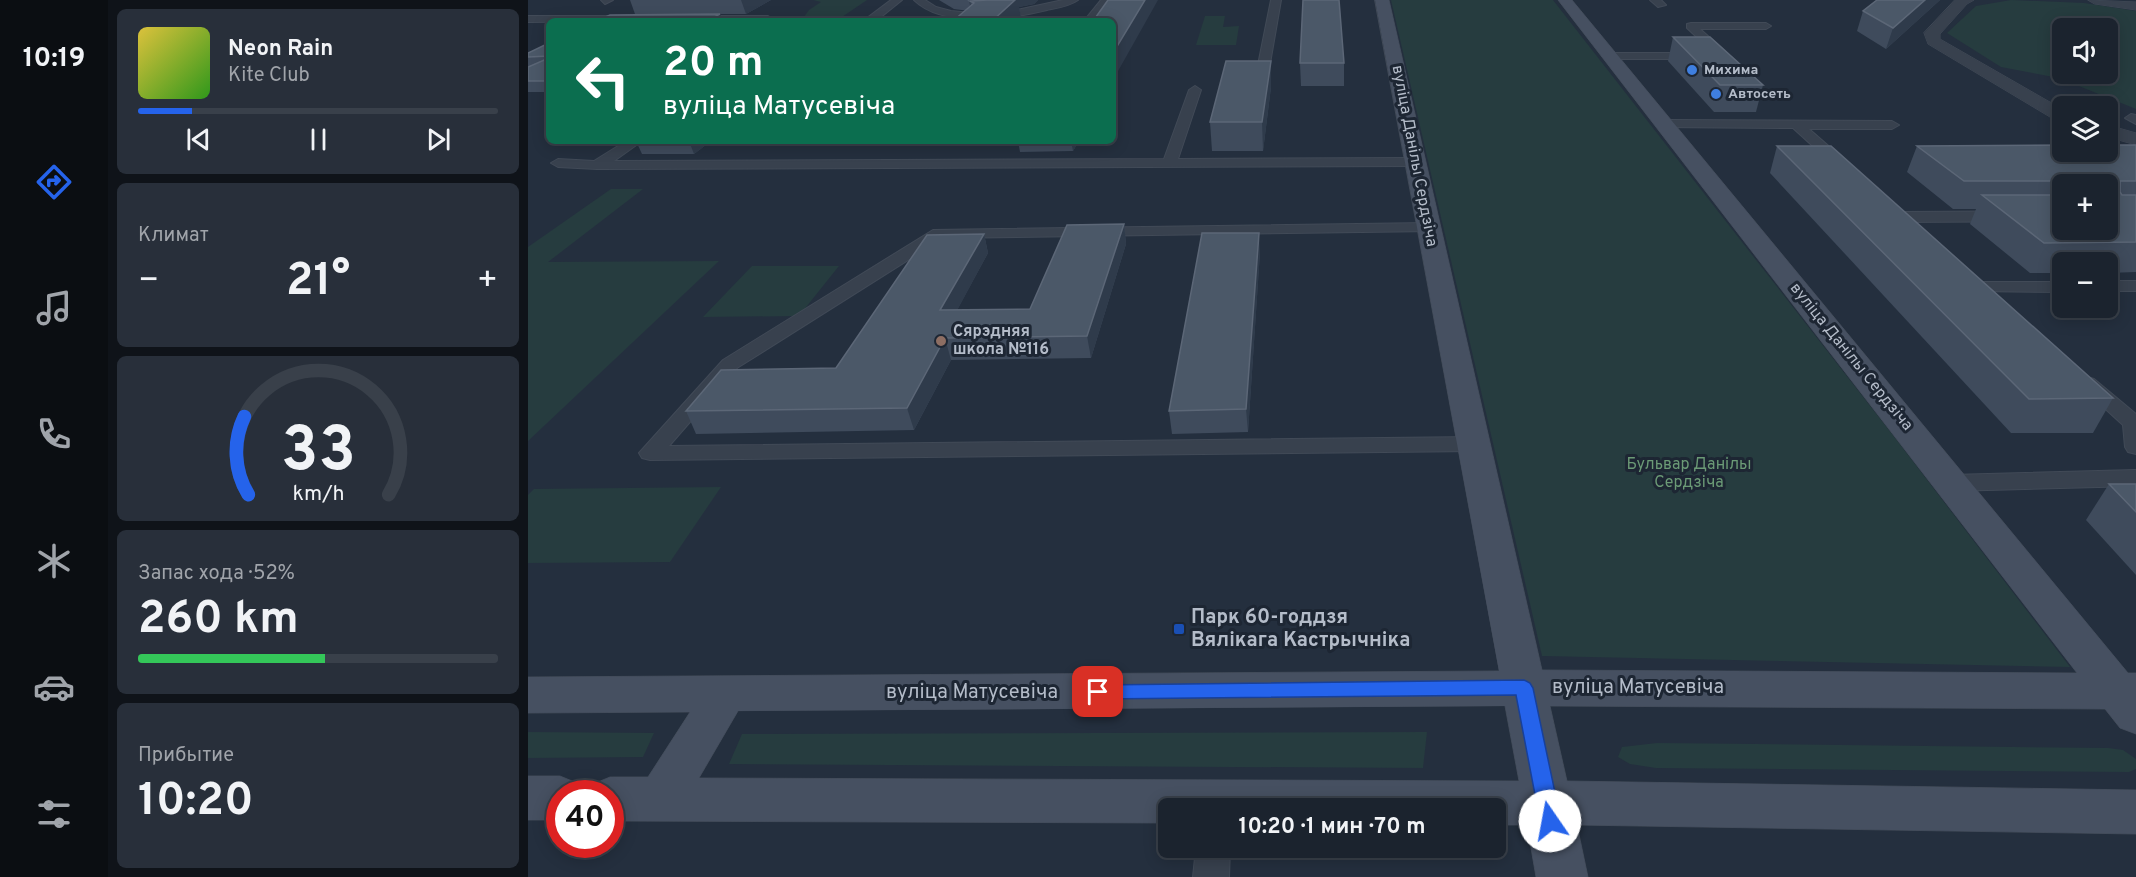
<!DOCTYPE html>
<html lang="ru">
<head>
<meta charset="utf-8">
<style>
	:root { --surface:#1b232e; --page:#282f3a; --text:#f1f3f6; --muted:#a0a4aa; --line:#39404a; --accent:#2563eb }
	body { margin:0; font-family:Overpass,sans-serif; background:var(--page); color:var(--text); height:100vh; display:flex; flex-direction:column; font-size:22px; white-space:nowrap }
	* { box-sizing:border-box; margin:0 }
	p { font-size:20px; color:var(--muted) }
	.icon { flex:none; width:33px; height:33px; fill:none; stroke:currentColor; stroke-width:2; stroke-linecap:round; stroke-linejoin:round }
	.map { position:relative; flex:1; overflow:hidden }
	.sheet { display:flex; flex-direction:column; gap:9px; padding:9px; background:#0f1319; width:420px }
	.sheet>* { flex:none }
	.top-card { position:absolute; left:18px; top:18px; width:570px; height:126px; border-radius:9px; box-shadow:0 3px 15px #0003,0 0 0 2px var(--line); background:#0b6e4f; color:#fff; overflow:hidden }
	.controls { position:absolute; left:1524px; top:18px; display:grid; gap:12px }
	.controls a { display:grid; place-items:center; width:66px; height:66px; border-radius:9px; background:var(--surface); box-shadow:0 3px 15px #0003,0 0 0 2px var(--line); font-size:30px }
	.speed { position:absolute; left:18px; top:780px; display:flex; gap:12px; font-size:30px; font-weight:700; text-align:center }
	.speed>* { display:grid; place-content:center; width:78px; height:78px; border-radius:50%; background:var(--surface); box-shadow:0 3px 15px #0003,0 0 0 2px var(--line); line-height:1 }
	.speed .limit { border:9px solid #d22; background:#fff; color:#111 }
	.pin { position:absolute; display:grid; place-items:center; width:51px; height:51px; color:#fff; margin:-26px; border-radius:12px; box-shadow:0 3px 9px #0006 }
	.me { position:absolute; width:66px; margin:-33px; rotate:348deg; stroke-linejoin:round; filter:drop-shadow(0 0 4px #0008) }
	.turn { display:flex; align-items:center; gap:21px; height:126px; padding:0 18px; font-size:27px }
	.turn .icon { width:78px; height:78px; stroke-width:2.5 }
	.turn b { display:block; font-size:42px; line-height:51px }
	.big { font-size:45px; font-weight:700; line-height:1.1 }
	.sheet .card { flex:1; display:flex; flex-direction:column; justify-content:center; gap:9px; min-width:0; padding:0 21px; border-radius:9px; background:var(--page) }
	.sheet .dial { align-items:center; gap:0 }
	.dial svg { height:156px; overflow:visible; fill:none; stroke:var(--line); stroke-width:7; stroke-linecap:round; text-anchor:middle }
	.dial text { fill:var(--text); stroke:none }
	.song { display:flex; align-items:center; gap:18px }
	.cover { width:72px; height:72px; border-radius:9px; background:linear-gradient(135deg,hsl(50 70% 55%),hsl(110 70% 35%)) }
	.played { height:6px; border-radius:3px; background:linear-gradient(90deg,var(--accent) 15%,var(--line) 15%) }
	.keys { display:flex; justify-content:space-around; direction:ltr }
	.heat { display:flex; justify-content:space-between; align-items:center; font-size:33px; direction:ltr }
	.charge { height:9px; border-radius:4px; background:linear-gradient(90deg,#34c759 52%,var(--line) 0) }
	.trip { position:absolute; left:630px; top:798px; width:348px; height:60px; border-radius:9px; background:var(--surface); box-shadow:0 3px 15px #0003,0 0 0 2px var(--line); font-weight:700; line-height:60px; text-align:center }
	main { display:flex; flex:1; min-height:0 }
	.tab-bar { display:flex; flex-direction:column; width:108px; justify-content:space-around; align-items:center; background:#0b0e12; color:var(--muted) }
	.tab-bar .icon { width:42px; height:42px }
	.tab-bar .active { color:var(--accent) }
	.tab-bar b { font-size:27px; color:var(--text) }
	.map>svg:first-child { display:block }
	.green { fill:#263c3f; fill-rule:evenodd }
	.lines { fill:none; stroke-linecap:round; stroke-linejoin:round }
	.lane-casing { stroke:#414a57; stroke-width:2 }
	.street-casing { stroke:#414a57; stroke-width:1 }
	.secondary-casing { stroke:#414a57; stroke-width:1 }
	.lane { fill:#38414e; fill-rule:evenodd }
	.street { fill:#38414e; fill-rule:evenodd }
	.secondary { fill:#465061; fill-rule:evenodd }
	.wall { fill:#3f4b5c; fill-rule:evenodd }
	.shaded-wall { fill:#2f3b4b }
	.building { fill:#4b5868; stroke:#5c6777; stroke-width:1.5 }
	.route { fill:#2563eb; stroke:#184099; stroke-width:1.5 }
	.shop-dot { fill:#3f7fe0; stroke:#1d2633; stroke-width:2 }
	.education-dot { fill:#8d6e63; stroke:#1d2633; stroke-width:2 }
	.transit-dot { fill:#1a4fb4; stroke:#1d2633; stroke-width:2 }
	.labels { text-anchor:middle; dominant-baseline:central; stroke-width:6; stroke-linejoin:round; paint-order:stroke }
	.far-poi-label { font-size:14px; font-weight:bold; fill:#b4bcc9; stroke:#1d2633; text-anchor:start }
	.street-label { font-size:16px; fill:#b4bcc9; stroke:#1d2633 }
	.poi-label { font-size:16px; font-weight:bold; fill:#b4bcc9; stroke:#1d2633; text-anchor:start }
	.park-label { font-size:16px; fill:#6b9a76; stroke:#1d2633 }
	.near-poi-label { font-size:20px; font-weight:bold; fill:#b4bcc9; stroke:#1d2633; text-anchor:start }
	.near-street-label { font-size:20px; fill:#b4bcc9; stroke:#1d2633 }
</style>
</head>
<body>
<main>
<nav class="tab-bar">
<b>10:19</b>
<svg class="icon active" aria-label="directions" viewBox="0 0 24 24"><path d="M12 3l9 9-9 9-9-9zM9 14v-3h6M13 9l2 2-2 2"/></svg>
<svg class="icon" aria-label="music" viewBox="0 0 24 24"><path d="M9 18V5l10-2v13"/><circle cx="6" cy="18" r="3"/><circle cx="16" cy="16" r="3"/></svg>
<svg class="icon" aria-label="phone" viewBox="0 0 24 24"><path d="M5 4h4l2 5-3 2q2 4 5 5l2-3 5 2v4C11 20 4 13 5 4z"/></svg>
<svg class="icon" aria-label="climate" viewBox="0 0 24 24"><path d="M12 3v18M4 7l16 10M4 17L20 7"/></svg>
<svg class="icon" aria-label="car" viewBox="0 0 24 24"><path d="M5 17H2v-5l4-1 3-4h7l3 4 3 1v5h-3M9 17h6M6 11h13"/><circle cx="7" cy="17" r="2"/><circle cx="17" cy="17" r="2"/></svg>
<svg class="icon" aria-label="filters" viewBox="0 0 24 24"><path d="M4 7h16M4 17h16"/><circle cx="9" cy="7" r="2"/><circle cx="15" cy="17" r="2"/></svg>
</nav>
<section class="sheet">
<div class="card">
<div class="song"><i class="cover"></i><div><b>Neon Rain</b><p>Kite Club</p></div></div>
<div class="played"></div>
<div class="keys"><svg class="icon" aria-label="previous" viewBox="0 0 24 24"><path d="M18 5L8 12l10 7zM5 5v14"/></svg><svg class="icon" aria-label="pause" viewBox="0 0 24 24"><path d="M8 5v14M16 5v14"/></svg><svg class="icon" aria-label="next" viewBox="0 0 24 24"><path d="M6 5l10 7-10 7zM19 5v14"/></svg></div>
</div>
<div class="card"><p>Климат</p>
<div class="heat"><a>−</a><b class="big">21°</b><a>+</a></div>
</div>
<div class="card dial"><svg viewBox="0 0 100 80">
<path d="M14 69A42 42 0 1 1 86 69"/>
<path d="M14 69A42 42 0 0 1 12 29" stroke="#2563eb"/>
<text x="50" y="56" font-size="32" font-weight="700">33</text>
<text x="50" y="72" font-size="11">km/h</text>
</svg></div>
<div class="card"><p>Запас хода · 52%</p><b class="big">260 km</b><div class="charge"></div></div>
<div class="card"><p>Прибытие</p><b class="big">10:20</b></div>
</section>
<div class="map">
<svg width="1608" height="877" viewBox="0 0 1608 877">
	<rect width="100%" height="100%" fill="#242f3e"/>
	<g class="green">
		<polygon points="285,0 339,0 308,21 273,21 281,10 293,2"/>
		<polygon points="863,0 1025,0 1364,434 1542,667 1014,656"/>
		<path d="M1483 0 1556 3 1608 11V109L1531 78 1473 67 1419 33 1448 6ZM1534 28H1580V74H1534Z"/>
		<polygon points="677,16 697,16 695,27 711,26 708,45 668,45"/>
		<polygon points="83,189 115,189 20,262 191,261 0,441 0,247"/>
		<polygon points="224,266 311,266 271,316 175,317"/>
		<polygon points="193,487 142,562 0,563 0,495 6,489"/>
		<polygon points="0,732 126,733 115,757 0,758"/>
		<polygon points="899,732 895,768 201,764 214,734"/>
		<polygon points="1129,743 1580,748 1595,750 1608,759 1608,769 1601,772 1128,768 1102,764 1090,757 1094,747"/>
	</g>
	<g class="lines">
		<g class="lane-casing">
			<g id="lane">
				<polygon points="73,0 85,0 77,4"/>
				<polygon points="363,0 374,0 348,21 339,21 339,18"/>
				<path d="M386 0H397L408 7 423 11 443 13 489 10 535 0H550C542 6 529 8 519 10 482 19 416 29 386 0Z"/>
				<polygon points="573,0 583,0 566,21 556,21"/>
				<polygon points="743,0 753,0 740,75 734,78 728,75"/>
				<polygon points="1122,0 1133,0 1138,5 1130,7"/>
				<polygon points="0,16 103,16 108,19 107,21 0,22"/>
				<polygon points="163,16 240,16 245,19 244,21 159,21 160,17"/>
				<polygon points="1163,23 1238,23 1243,26 1238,29 1172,29 1200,54 1200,58 1196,59 1082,59 1076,56 1082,53 1186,53 1159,28 1159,24"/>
				<polygon points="667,86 673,90 650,159 888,158 895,162 888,166 69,169 30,167 23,163 30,159 66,161 98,141 114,141 86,161 636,159 661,90"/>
				<polygon points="1603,114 1608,115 1608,124 1597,118"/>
				<polygon points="1137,120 1364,121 1371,125 1364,129 1281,129 1320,163 1322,166 1315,170 1310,169 1265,128 1132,127 1130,124 1132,121"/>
				<polygon points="1534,211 1534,221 1371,222 1363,217 1371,212"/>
				<polygon points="900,223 908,228 906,231 415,238 209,368 141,446 947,437 955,439 958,444 955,449 947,451 122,460 114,458 111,453 195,360 405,230"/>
				<rect x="1580" y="281" width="28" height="10"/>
				<polygon points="1451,282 1534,282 1534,292 1445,291 1442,287 1445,283"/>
				<polygon points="1559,377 1566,379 1608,414 1608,454 1600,452 1597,447 1595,425 1549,383 1552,379"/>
				<polygon points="1608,470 1608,486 1423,491 1415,488 1411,483 1415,478 1423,475"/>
				<polygon points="668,848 702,848 701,877 665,877"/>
			</g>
		</g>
		<g class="street-casing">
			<g id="street">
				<polygon points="1427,0 1446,0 1439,4 1412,34 1412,39 1534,109 1534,122 1527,120 1400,44 1396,33"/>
				<polygon points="1560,0 1608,2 1608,10 1567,4"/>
				<polygon points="1580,125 1608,133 1608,145 1580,137"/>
			</g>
		</g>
		<g class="secondary-casing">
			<g id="secondary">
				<path d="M847 0H861L1014 670 1549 673 1030 0H1044L1600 673H1608V734L1592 728 1577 709 1022 706 1039 781 1608 790V834L1049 825 1060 877H1008L999 825H968V808H640V823L82 821V794H60L65 784 82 777H120L162 712 0 713V677L971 671ZM977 706 991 781 171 778 210 711Z"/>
				<polygon points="0,776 32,776 49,783 54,794 32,794 32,820 0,820"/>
			</g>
		</g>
		<use href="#lane" class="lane"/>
		<use href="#street" class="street"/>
		<use href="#secondary" class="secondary"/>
	</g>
	<g class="wall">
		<polygon points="102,0 243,0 218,14 107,14"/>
		<polygon points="411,0 510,0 506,4 491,7 493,18 426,9"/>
		<polygon points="1349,0 1412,0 1358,49 1329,31 1335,11"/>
		<polygon points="1145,37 1235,85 1228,112 1186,112 1140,61"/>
		<polygon points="21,43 21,92 0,92 0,53"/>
		<polygon points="743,61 743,87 735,151 684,151 682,122"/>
		<polygon points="772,63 816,63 816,86 773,86"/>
		<polygon points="108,141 183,141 166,154 114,154"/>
		<polygon points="490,141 551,141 545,151 492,152"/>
		<path d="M1608 145V272L1580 273V262H1534V273H1502L1442 224 1448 209H1425L1379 172 1389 146ZM1534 184H1580L1534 230Z"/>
		<polygon points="1249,146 1585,398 1565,433 1483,433 1242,173"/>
		<polygon points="596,224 598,244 563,358 423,360 386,430 168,434 158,411 308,368 456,234 460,253 429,310 502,309"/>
		<polygon points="732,252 720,432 644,434 641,411"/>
		<polygon points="1581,484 1608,484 1608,575 1558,520"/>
	</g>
	<g class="shaded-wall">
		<polygon points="213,0 243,0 218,14"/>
		<polygon points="441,0 510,0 506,4 491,7 493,18 489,21 464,21 446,3 442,1 444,11 443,11"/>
		<polygon points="617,0 630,0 585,80 585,53"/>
		<polygon points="1397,0 1412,0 1358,49 1365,28"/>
		<polygon points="192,14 195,21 179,21"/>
		<polygon points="743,61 743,87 735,151 734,122"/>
		<polygon points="161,141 183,141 166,154"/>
		<polygon points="543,141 551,141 545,151"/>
		<polygon points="596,224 598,244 563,358 559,336"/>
		<polygon points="731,233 732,252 720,432 718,409"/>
		<polygon points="456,234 460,253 418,331 412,310"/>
		<polygon points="417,338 423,360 386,430 379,408"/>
	</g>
	<g class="building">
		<polygon points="460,0 487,0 464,21 425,21 446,3 442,1"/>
		<polygon points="580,0 617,0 585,53 585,21 565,21"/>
		<polygon points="775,0 811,0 816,63 772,63"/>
		<polygon points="1349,0 1397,0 1365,28 1335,11"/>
		<polygon points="192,14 179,21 68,21 82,15"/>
		<polygon points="1145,37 1182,37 1235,85 1192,85"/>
		<polygon points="21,43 21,56 0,57 0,53"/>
		<polygon points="21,58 21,81 0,81 0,67"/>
		<polygon points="698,61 743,61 734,122 682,122"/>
		<polygon points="1534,145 1534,152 1580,152 1580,145 1608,145 1608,181 1592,181 1592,192 1594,195 1608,195 1608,242 1516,243 1454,195 1534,195 1534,230 1580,230 1580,184 1549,184 1549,181 1436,181 1389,146"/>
		<polygon points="1249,146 1303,146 1585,398 1501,399"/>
		<polygon points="596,224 559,336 417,338 379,408 158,411 193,370 308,368 399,235 456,234 412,310 502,309 539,225"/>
		<polygon points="674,233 731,233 718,409 641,411"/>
		<polygon points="1581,484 1608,484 1608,512"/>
	</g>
	<polygon class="route" points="996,680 1002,683 1005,688 1033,821 1030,828 1022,831 1015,828 1012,821 988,695 570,699 563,697 561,692 563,687 570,685"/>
	<g class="shop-dot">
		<circle cx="1164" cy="70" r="6"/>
		<circle cx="1188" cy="94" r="6"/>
	</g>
	<circle class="education-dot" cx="413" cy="341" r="6"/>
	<rect class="transit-dot" x="645" y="623" width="12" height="12" rx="3"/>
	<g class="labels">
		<g class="far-poi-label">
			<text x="1176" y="70">Михима</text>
			<text x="1200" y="94">Автосеть</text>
		</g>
		<g class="street-label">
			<text transform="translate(886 156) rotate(79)">вуліца Данілы Сердзіча</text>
			<text transform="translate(1323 357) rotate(51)">вуліца Данілы Сердзіча</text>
		</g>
		<g class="poi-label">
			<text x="425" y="332">Сярэдняя<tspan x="425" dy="18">школа №116</tspan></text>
		</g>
		<g class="park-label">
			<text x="1161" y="465">Бульвар Данілы<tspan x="1161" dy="18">Сердзіча</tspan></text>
		</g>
		<g class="near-poi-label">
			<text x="663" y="618">Парк 60-годдзя<tspan x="663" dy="23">Вялікага Кастрычніка</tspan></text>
		</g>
		<g class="near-street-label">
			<text x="1110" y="688">вуліца Матусевіча</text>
			<text x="444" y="693">вуліца Матусевіча</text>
		</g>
	</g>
</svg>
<div class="controls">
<a><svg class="icon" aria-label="sound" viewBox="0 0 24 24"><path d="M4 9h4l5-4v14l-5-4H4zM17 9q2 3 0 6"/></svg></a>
<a><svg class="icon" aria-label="layers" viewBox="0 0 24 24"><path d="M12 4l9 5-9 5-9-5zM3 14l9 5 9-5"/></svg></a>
<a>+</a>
<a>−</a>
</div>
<div class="speed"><div class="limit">40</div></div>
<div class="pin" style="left:570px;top:692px;background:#d93025"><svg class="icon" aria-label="arrive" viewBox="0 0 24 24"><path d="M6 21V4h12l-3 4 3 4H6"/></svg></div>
<svg class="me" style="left:1022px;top:821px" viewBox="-20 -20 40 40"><circle r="19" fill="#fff"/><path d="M0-13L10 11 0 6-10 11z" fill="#2563eb"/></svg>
<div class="trip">10:20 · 1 мин · 70 m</div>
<div class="top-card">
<div class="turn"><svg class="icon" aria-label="left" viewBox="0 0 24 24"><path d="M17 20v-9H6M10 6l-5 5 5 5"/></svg><div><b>20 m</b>вуліца Матусевіча</div></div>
</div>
</div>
</main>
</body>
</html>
